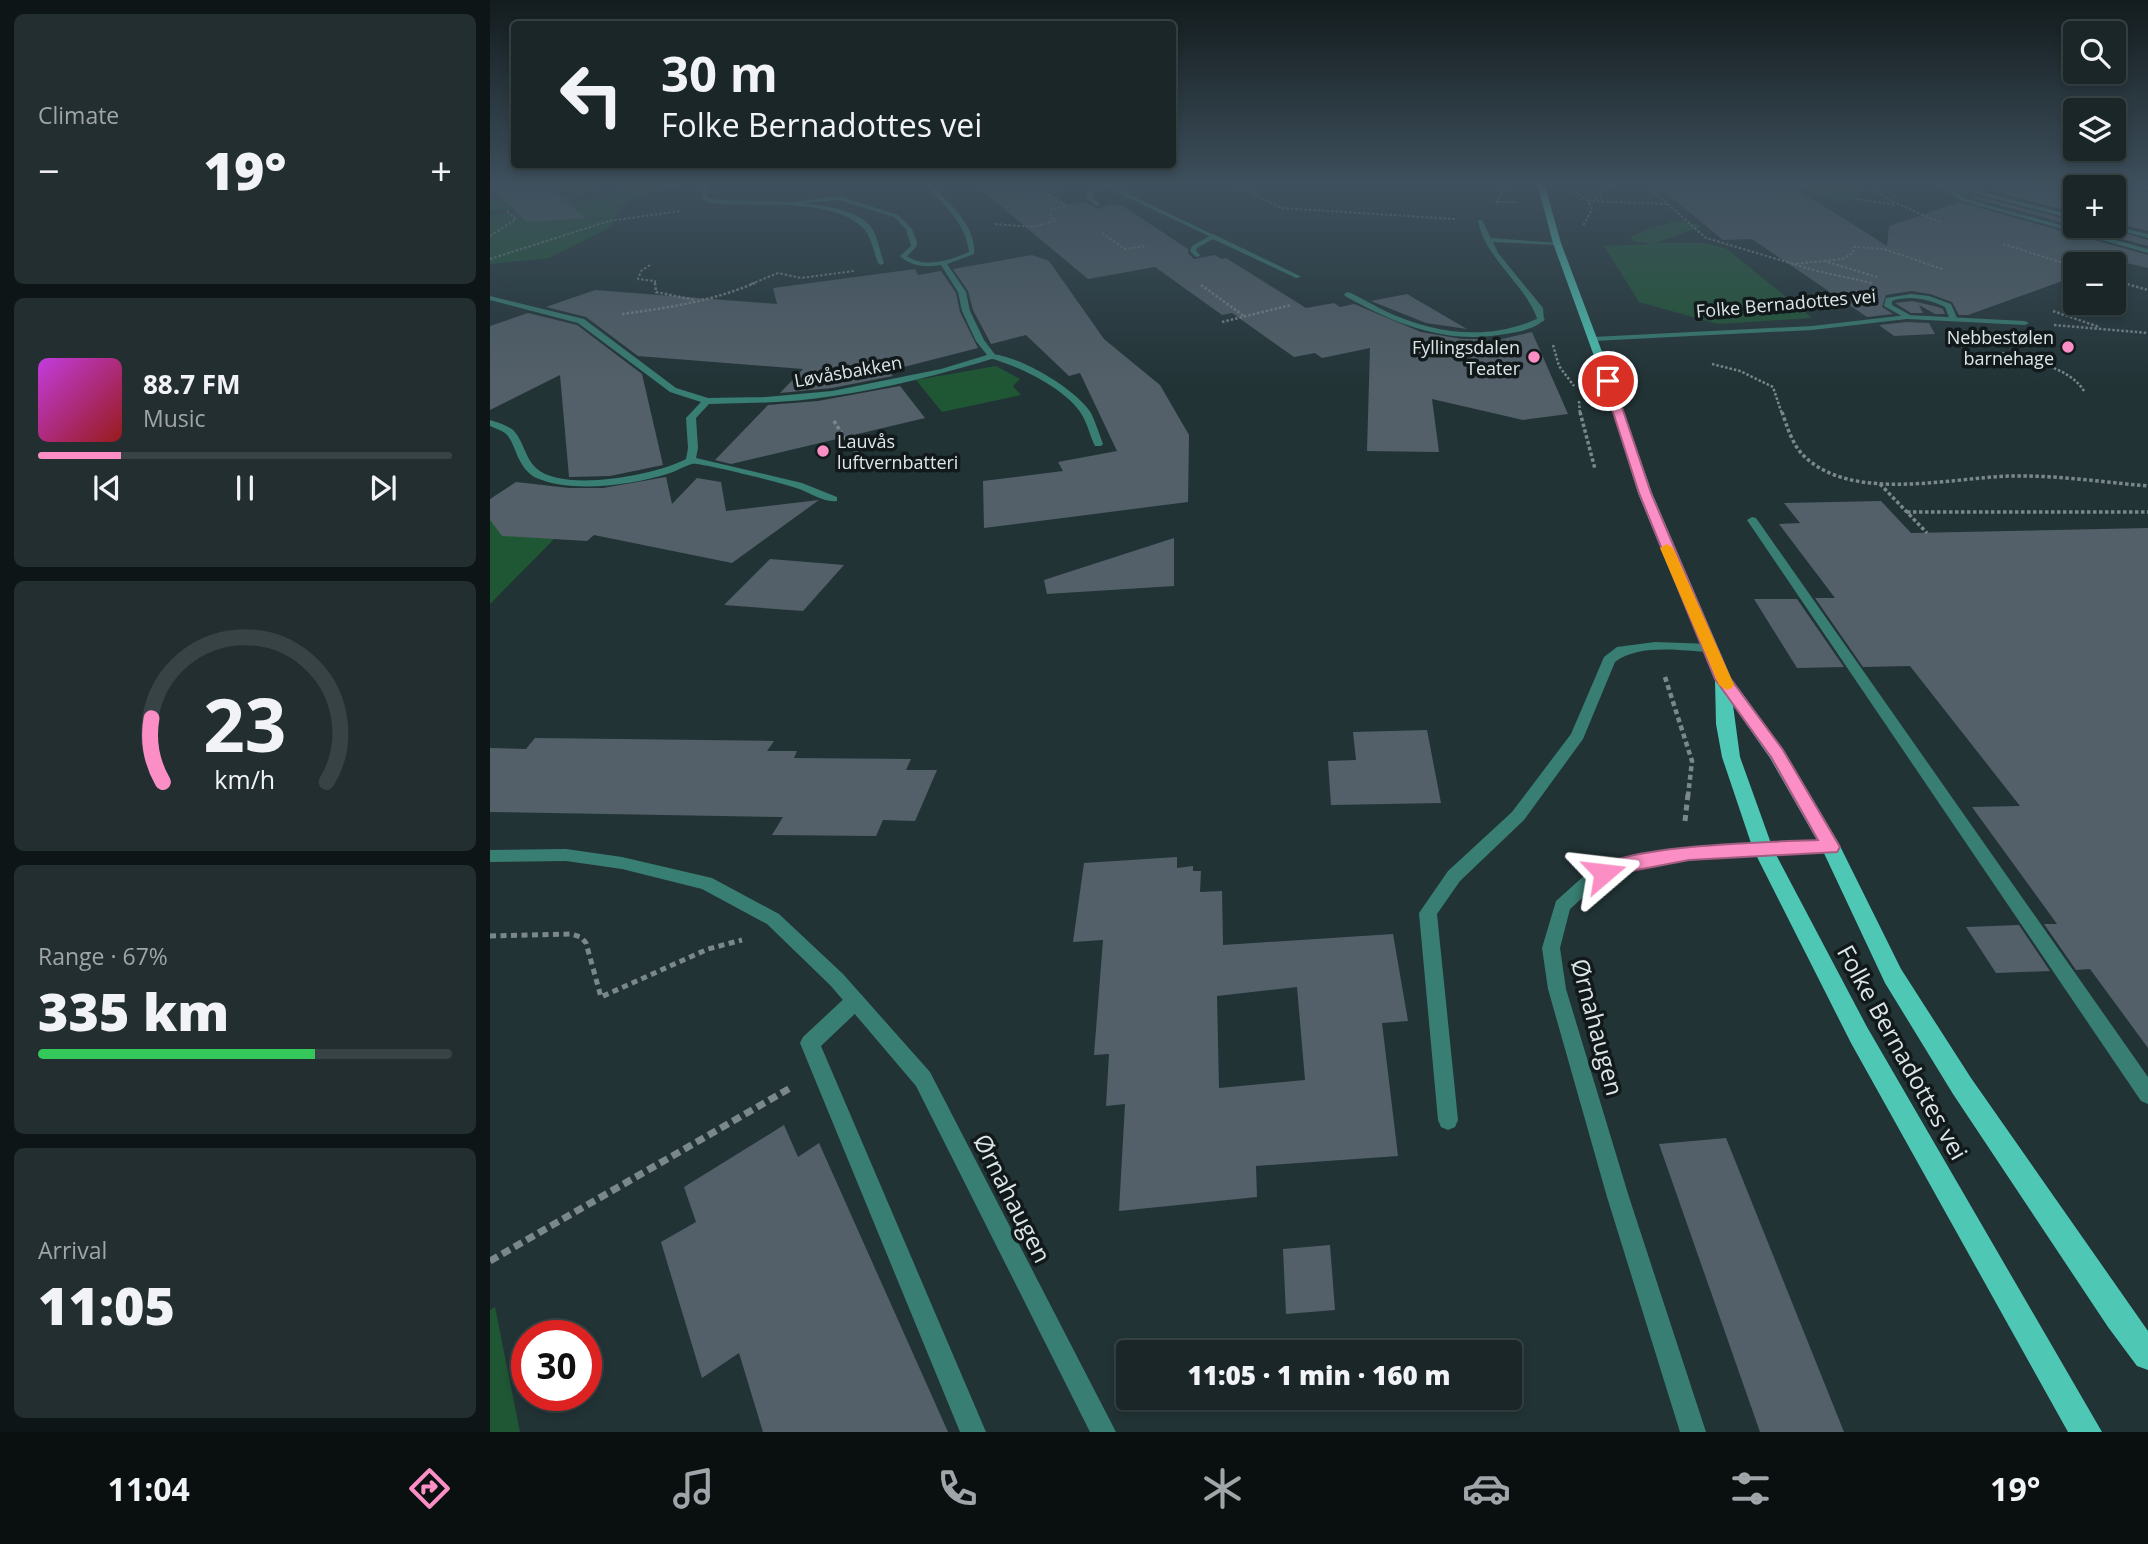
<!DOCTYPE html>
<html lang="en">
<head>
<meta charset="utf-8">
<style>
	:root { --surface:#1a2628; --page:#232e30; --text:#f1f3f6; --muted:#9fa5a8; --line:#384345; --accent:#fb8fc5 }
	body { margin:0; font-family:"Open Sans",sans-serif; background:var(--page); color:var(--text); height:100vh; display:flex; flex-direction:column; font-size:26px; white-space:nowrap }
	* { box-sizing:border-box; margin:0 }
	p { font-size:23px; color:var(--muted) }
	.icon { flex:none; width:38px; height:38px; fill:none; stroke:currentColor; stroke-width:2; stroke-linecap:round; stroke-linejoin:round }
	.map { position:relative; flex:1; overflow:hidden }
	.sheet { display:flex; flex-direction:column; gap:14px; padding:14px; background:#0e1516; width:490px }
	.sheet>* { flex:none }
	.banner { position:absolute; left:21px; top:21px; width:665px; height:147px; border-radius:7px; box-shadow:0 4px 10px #0003,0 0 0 2px var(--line); background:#1a2628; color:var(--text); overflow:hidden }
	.fabs { position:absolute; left:1573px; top:21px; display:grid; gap:14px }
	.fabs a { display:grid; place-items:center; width:63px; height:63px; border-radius:7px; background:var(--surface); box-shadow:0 4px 10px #0003,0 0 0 2px var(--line); font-size:35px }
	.speed { position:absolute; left:21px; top:1320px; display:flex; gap:14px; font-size:35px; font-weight:700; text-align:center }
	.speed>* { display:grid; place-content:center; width:91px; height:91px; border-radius:50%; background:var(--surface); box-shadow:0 4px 10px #0003,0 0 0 2px var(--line); line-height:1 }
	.speed .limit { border:10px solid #d22; background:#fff; color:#111 }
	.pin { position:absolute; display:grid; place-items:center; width:60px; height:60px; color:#fff; margin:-30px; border:4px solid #fff; border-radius:50%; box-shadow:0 2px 7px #0007 }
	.me { position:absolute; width:77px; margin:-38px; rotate:73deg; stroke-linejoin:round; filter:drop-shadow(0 0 5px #0008) }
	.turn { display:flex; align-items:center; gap:24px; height:147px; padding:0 35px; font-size:32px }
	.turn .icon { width:91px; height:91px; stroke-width:2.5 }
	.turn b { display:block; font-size:49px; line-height:60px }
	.big { font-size:52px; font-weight:800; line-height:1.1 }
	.sheet .tile { flex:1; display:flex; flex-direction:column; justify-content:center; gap:10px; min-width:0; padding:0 24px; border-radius:10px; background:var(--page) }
	.sheet .dial { align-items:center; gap:0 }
	.dial svg { height:182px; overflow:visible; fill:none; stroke:var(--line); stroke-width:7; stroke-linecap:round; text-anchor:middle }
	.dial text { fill:var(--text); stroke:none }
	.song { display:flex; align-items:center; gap:21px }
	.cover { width:84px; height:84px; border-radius:10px; background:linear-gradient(135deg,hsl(290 70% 55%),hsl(0 70% 35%)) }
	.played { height:7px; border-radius:4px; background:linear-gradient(90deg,var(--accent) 20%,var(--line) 20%) }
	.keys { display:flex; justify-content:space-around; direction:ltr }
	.heat { display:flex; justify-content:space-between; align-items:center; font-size:38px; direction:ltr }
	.charge { height:10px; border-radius:5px; background:linear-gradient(90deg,#34c759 67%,var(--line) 0) }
	.trip { position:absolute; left:626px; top:1340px; width:406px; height:70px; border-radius:7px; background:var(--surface); box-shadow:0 4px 10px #0003,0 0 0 2px var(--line); font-weight:800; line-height:70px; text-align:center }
	.tabs { display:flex; height:112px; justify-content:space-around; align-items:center; background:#0a0f10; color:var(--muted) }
	.tabs .icon { width:49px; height:49px }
	.tabs .active { color:var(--accent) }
	.tabs b { font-size:32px; color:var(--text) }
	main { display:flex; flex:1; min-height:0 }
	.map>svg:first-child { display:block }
	.green { fill:#1f5633 }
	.building { fill:#536069; fill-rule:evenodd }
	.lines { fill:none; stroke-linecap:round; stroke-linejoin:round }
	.path-far5 { stroke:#7b888b; stroke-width:2; stroke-dasharray:2.5 2; stroke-linecap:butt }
	.path-far4 { stroke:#7b888b; stroke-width:2.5; stroke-dasharray:2.5 2; stroke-linecap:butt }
	.path-far3 { stroke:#7b888b; stroke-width:3.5; stroke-dasharray:3.5 2.5; stroke-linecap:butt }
	.path-far2 { stroke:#7b888b; stroke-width:4.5; stroke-dasharray:5 3.5; stroke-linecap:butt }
	.path-far1 { stroke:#7b888b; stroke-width:5; stroke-dasharray:6 4.5; stroke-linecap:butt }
	.path { stroke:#7b888b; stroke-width:7; stroke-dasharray:9 5; stroke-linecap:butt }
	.lane { fill:#387e72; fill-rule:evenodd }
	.street { fill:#387e72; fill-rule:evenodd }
	.primary { fill:#4ec7b4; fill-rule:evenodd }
	.route { fill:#fb8fc5; stroke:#a35d80; stroke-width:2 }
	.slow { fill:#f59e0b }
	.poi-dot { fill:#fb8fc5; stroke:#12191a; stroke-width:2.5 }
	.labels { text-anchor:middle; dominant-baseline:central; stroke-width:7; stroke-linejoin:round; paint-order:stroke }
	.far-street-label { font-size:18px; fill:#dce6e8; stroke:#12191a }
	.far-poi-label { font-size:18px; fill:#dce6e8; stroke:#12191a; text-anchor:end }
	.near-street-label { font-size:24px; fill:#dce6e8; stroke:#12191a }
</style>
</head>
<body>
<main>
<section class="sheet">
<div class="tile"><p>Climate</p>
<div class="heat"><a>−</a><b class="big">19°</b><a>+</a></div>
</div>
<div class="tile">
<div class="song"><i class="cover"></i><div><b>88.7 FM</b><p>Music</p></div></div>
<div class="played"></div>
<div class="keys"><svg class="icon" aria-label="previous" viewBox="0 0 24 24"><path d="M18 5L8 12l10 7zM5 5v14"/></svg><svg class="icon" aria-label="pause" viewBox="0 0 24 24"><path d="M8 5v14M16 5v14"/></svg><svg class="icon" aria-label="next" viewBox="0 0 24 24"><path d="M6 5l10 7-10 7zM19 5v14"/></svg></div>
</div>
<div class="tile dial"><svg viewBox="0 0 100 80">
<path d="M14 69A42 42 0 1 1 86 69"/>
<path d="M14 69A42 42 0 0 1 9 41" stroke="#fb8fc5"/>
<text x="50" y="56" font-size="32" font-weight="700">23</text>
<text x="50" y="72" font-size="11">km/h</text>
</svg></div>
<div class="tile"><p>Range · 67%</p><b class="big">335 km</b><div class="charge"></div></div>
<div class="tile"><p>Arrival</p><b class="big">11:05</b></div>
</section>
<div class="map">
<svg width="1658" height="1432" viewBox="0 0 1658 1432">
	<rect width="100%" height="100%" fill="#223336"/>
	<g class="green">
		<path d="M59 183H110L83 201 68 205 127 195 134 183H187L189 187C157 192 133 192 121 227L59 258 0 264V216L49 208 0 211V194L5 200 31 197 43 203 84 195 76 189 80 187 61 188Z"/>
		<polygon points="1314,184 1363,185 1371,192 1368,199 1348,201 1318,191"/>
		<polygon points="1190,220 1213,226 1165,243 1215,243 1237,249 1322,318 1228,324 1149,302 1114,246 1162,244 1143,241 1141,237 1157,229"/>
		<polygon points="506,366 530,379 523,386 531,395 452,412 426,380"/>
		<polygon points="0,512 80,523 0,604"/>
		<polygon points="5,1307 30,1432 0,1432 0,1310"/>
	</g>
	<g class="building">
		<polygon points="0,183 54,183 96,218 37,222 0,187"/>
		<polygon points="483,183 546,183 576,205 595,202 607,209 623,204 633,206 698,249 698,253 704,259 725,255 731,259 736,258 816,308 844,303 850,307 864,304 931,332 972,339 994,339 999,342 1042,332 1078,414 1033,420 942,399 949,452 877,451 880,348 832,358 825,353 804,357 742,313 732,315 665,267 598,279"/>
		<polygon points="1524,183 1617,183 1658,192 1658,231 1624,223 1624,187 1586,187 1586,213 1500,191"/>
		<polygon points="1229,184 1238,190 1307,189 1397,246 1399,226 1469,202 1658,255 1658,268 1628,261 1618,264 1586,264 1586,276 1478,315 1469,315 1462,302 1440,294 1421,291 1396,295 1392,307 1403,314 1377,317 1262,239 1233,240 1167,185"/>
		<polygon points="1486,196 1586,222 1586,226 1612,226 1658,240 1658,246 1482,198"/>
		<polygon points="542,255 559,261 614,339 670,385 699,435 698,502 494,528 493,481 573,471 568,462 627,451 590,373 579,376 536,335 501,344 483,310 478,291 463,269"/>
		<polygon points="425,269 428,275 451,271 466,293 470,312 488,348 398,371 403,376 342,388 290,393 313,369 148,356 96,317 56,307 105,290 287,304 283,288"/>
		<polygon points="917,294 977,329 936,323 881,301"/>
		<polygon points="1422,301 1448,307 1453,309 1455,314 1445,314 1429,305 1433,313 1421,313 1405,303"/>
		<polygon points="38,313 87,325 152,374 173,465 120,476 79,477 70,375 0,410 0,326"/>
		<polygon points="1417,322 1439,323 1445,334 1404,336 1389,325"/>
		<polygon points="410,386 435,418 241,464 225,460 278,405 328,401"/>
		<polygon points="176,477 182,504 207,478 231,482 236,511 329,500 242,563 104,535 97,541 12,536 0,520 0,499 26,482 79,488 113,488"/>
		<polygon points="1391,501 1421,533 1658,528 1658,1048 1600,969 1586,970 1554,924 1567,924 1482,807 1530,806 1420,666 1373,667 1325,598 1345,598 1289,524 1310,523 1294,503"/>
		<polygon points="684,538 684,586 557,594 554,580"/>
		<polygon points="280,559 354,565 313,611 234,605"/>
		<polygon points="1264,599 1307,599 1354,667 1307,668"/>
		<polygon points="937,730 951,803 841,805 838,761 866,760 863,732"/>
		<polygon points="45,738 284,741 277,751 307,751 304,758 421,759 416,770 447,770 425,821 393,820 386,836 282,835 293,817 0,812 0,748 36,749"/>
		<path d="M687 857V868L703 866V871H711L710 892 732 891 733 945 903 934 918 1021 892 1023 908 1156 766 1166 767 1197 629 1211 635 1104 616 1106 619 1054 604 1055 613 940 583 942 594 863ZM807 987 815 1080 729 1088 727 996Z"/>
		<polygon points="1529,925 1560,971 1506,973 1476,927"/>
		<polygon points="294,1125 308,1157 329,1143 458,1432 273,1432 249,1353 212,1378 171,1242 206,1222 194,1187"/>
		<polygon points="1236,1138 1354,1432 1270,1432 1169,1144"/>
		<polygon points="840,1245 845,1310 796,1314 793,1249"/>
	</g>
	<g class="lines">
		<g class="path-far5">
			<polyline points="497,183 508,193 558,194"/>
			<polyline points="744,183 791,208 965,219"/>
			<polyline points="1154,183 1216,238 1327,271 1382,283"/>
			<polyline points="1282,183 1315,186"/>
			<polyline points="1377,183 1401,201 1452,223"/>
			<polyline points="1085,192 1097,200 1102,209 1093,226"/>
			<polyline points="1105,199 1112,197 1111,190 1125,183"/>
			<polyline points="1366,199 1406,205"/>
			<polyline points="1098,201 1177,204"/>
			<polyline points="1008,202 1027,202"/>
			<polyline points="1006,203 1014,190 1024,184"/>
			<polyline points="505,224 543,227 565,221 561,217 561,209 576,206 558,194 572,190"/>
			<polyline points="612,233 635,249 656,246"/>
			<polyline points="0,236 26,219 17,211"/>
			<polyline points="1513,244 1586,267"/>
			<polyline points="0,259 119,221 190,211"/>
			<polyline points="1334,261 1352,259 1363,253 1364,247 1394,249 1452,269"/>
			<polyline points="1302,264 1334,261 1387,277"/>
			<polyline points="160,265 151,271 148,279 165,281 165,284"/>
			<polyline points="1624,280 1639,284"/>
			<polyline points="261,284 288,273 311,278 364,271"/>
		</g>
		<g class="path-far4">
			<polyline points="165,283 166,292 205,300"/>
			<polyline points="1633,283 1658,290"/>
			<polyline points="711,285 754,316"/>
			<polyline points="1563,311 1609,327"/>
			<path d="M132 314C178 308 222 301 265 283"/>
			<polyline points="732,322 801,305"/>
			<polyline points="1564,325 1658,333"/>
			<polyline points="1063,345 1069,366 1084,386"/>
			<path d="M1512 353C1538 361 1579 366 1594 391"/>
			<polyline points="1222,364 1250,371 1283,387 1292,414"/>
			<polyline points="1089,401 1090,414"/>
		</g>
		<g class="path-far3">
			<polyline points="1090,412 1105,469"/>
			<path d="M1292 412C1297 426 1302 444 1313 455 1360 503 1459 478 1519 476 1566 475 1612 482 1658 486"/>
			<polyline points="344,421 360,447 380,462"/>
			<polyline points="1390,484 1437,533"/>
			<polyline points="1417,512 1658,512"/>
		</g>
		<polyline class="path-far2" points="1175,677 1202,761 1198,796"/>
		<g class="path-far1">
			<polyline points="1195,821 1198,794"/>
			<polyline points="0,936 81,934 91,937 96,943 111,997 218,949 252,940"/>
		</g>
		<polyline class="path" points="0,1261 302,1087"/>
		<g class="lane">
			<path d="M213 183H219L218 198 223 199C261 204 356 195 381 227 388 236 390 253 394 263L391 265 388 263C384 253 381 235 373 228 340 196 266 208 223 203L212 199Z"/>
			<polygon points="1445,183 1452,183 1476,199 1658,249 1658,253 1472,201"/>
			<polygon points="1632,183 1658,186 1658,190 1633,184"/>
			<polygon points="613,184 618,185 603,193 603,198 611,205 606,206 597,198 597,192"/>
			<polygon points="723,234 810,276 811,277 806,278 723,239 707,248 706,251 711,256 706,257 700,251 702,246"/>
			<path d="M858 292C871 297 884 306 897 312 948 335 1000 341 1051 317L1055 319C1045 329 1029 332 1015 334 957 345 905 324 855 296L854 294Z"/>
			<path d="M1421 294 1439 296 1461 304 1467 318 1460 320 1455 307C1438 299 1420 295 1402 301V305L1420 315V319H1417L1394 306 1396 298Z"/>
			<path d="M499 354C527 354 586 389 601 413 606 423 609 434 613 444L611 446H605C600 436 598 425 592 415 577 389 527 365 499 358Z"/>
			<polygon points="1262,517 1266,518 1658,1077 1658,1104 1651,1101 1257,520"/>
			<polygon points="76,849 132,857 222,878 289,914 353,974 356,980 353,986 347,988 341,986 277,924 212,889 132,869 76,861 0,862 0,850"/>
			<polygon points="365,993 372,995 374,1001 372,1007 331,1046 496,1432 470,1432 310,1043 313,1037 358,995"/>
		</g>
		<g class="street">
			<path d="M434 183H440C458 202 487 226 484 254L457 264 476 292 480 311 494 340 506 356 505 358C452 374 398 388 343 396 302 403 260 403 219 404L206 418 208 448 206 458 312 483 347 497V501C334 503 319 492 306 488 296 484 208 462 202 464 194 466 185 472 177 474 142 485 84 493 49 479 26 470 27 443 15 433 11 430 4 428 0 426V420C7 422 19 426 24 431 34 442 35 458 46 468 72 493 167 475 196 459L198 448 196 418 211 402 180 392 88 323 0 300V296L94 319 186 388 218 398 276 397 342 391 451 369 497 355 486 341 472 311 468 292 451 265C436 267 422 267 410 256L421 246 416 229 404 217 349 200 297 205 294 203 349 196 408 215 422 229 427 242 426 247 417 256C435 269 460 260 479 252 476 223 453 204 434 183Z"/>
			<polygon points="607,183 615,183 726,236 721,237"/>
			<polygon points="1446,183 1457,183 1586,216 1586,220"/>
			<path d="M988 220H992L1001 238 1070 243 1067 245 1003 242 1008 253 1053 308 1054 321H1048C1036 284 994 258 988 220Z"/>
			<polygon points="1615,226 1624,226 1658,234 1658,238"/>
			<polygon points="1417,315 1535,321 1539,323 1535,325 1417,319 1322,330 1103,341 1099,339 1103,337 1322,326"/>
			<path d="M1165 642 1221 644 1227 648 1221 652C1191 651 1150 643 1125 662L1093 739 1034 820 970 881 947 914 968 1120 965 1127 958 1130 951 1127 948 1120 929 913 958 871 1022 812 1081 734 1114 657 1127 647Z"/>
			<polygon points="1341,841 1347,843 1349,847 1347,851 1341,853 1199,859 1131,872 1107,885 1080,909 1070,948 1076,989 1139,1197 1216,1432 1190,1432 1117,1197 1058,989 1052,948 1066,901 1095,875 1121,861 1199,847"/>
			<polygon points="347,972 353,974 440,1072 626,1432 600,1432 426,1086 341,986 338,980 341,974"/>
		</g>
		<polygon class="primary" points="1047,183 1054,183 1071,243 1126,389 1162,493 1241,678 1293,749 1348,842 1411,969 1481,1078 1658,1331 1658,1370 1647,1366 1618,1327 1463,1094 1395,983 1332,849 1280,758 1243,705 1250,757 1283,849 1377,1027 1612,1432 1578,1432 1361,1043 1263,849 1232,757 1226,724 1225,679 1148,493 1116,389 1063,243"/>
	</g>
	<linearGradient id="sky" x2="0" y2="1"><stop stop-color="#131c1e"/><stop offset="0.48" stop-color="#3e505d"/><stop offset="1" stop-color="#3e505d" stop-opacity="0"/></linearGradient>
	<rect width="1658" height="384" fill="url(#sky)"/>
	<path class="route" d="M1118 378 1123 381 1161 493 1240 678 1293 750 1350 847 1347 852 1199 860 1131 873 1114 880 1107 878 1104 873C1120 844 1292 842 1328 840L1281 757 1225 679 1149 493 1113 381Z"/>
	<polygon class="slow" points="1177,544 1183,548 1244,685 1242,688 1237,690 1229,685 1170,548"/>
	<g class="poi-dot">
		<circle cx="1578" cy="347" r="7"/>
		<circle cx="1044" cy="357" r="7"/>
		<circle cx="333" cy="451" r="7"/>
	</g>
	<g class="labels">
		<g class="far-street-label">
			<text transform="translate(1296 303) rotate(-5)">Folke Bernadottes vei</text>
			<text transform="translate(358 371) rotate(-10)">Løvåsbakken</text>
		</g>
		<g class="far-poi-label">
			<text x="1564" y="337">Nebbestølen<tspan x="1564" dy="21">barnehage</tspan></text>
			<text x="1030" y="347">Fyllingsdalen<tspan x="1030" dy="21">Teater</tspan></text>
			<text x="347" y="441" text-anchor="start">Lauvås<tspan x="347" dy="21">luftvernbatteri</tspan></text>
		</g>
		<g class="near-street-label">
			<text transform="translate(1108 1027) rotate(75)">Ørnahaugen</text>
			<text transform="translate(1413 1052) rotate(61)">Folke Bernadottes vei</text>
			<text transform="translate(523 1198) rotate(63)">Ørnahaugen</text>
		</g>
	</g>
</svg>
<div class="fabs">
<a><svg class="icon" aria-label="search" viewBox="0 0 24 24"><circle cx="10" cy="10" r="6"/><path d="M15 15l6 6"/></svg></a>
<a><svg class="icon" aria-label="layers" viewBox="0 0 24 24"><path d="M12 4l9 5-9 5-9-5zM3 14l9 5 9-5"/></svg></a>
<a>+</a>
<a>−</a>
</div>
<div class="speed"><div class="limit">30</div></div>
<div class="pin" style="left:1118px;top:381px;background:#d93025"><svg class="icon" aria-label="arrive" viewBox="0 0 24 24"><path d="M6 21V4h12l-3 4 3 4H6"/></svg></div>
<svg class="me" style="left:1114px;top:873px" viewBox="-20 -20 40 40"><path d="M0-17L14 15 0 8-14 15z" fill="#fb8fc5" stroke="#fff" stroke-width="4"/></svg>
<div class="trip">11:05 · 1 min · 160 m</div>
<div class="banner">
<div class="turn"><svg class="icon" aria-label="left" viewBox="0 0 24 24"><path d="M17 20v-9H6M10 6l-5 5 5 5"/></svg><div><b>30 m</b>Folke Bernadottes vei</div></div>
</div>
</div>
</main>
<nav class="tabs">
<b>11:04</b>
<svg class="icon active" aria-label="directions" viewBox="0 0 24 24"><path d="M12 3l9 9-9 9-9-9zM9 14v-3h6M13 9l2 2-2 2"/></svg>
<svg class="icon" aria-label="music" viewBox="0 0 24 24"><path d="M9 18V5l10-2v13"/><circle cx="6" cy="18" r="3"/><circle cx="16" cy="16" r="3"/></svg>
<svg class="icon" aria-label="phone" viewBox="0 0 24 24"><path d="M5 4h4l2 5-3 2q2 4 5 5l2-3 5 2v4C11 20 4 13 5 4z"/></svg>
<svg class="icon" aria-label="climate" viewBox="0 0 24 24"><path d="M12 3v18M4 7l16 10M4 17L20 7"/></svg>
<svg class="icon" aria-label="car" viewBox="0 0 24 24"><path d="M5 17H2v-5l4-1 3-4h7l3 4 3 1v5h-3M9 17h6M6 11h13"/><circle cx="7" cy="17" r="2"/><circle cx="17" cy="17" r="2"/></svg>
<svg class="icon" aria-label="filters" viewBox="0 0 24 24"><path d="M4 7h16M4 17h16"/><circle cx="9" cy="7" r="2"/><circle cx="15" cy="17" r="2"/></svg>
<b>19°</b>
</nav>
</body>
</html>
